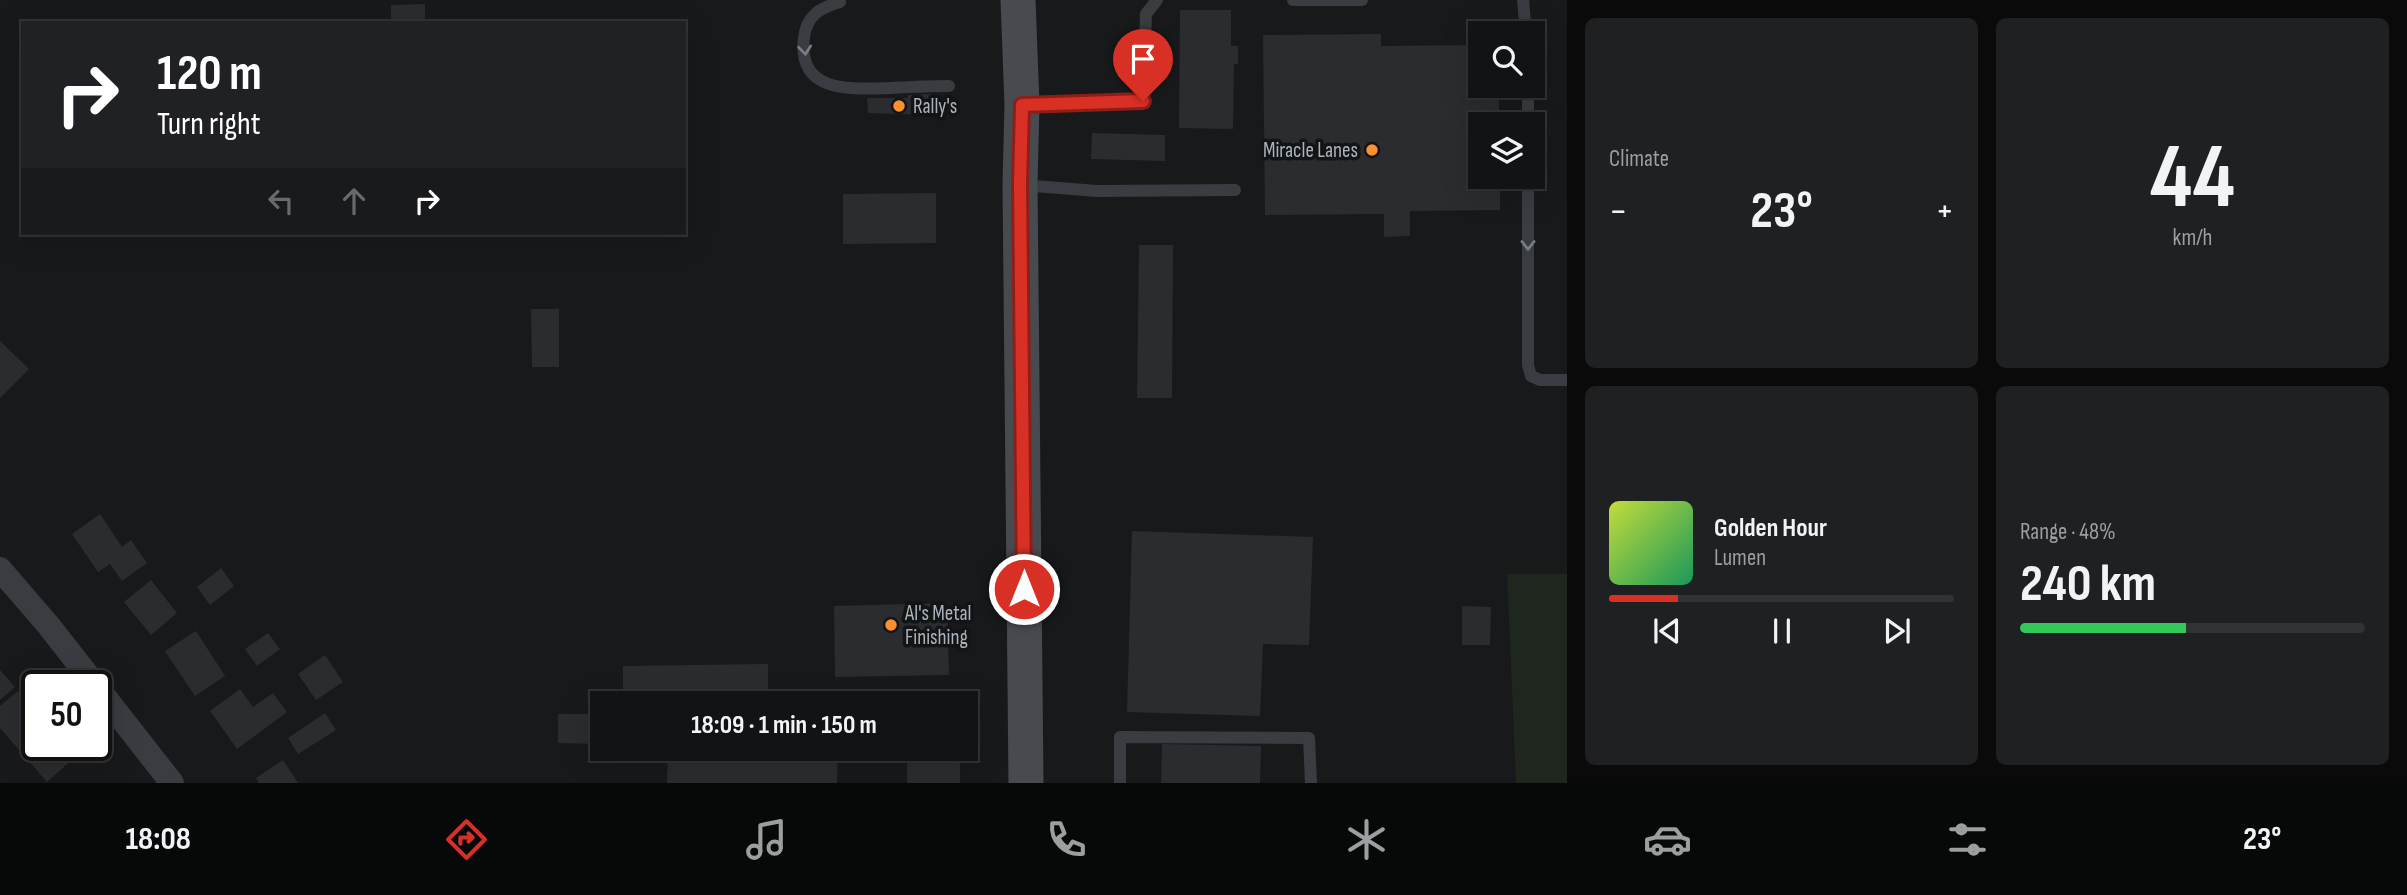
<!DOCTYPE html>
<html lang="en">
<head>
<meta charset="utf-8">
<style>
	:root { --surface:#121314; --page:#1f2022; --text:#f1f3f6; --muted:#9c9ea0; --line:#313234; --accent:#d93025 }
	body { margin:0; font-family:"Sofia Sans Condensed",sans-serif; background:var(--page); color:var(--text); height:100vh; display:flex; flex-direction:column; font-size:26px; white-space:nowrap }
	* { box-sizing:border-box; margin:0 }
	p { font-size:23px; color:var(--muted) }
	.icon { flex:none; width:38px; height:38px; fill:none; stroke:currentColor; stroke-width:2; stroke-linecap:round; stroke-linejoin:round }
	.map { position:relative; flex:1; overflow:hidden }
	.drawer { display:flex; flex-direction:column; gap:18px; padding:18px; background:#0a0a0b; width:840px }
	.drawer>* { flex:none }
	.guide { position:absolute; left:21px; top:21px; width:665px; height:214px; border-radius:0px; box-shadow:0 7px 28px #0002,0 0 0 2px var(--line); background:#202124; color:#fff; overflow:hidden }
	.tools { position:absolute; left:1468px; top:21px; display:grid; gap:14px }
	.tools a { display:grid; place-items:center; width:77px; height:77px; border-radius:0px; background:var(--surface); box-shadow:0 7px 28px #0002,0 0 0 2px var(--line); font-size:35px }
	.speed { position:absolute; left:21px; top:670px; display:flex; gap:14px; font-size:35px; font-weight:700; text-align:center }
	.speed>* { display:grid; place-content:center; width:91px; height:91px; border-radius:50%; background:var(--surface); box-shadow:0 7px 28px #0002,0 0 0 2px var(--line); line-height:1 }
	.speed .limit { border:4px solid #111; border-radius:10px; background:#fff; color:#111 }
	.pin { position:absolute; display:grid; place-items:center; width:60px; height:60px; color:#fff; margin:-72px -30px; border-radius:50% 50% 50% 0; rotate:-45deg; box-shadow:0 0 7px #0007 }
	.pin .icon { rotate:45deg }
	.me { position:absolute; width:77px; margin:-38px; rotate:0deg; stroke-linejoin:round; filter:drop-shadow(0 0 5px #0008) }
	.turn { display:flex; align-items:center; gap:24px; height:147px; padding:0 21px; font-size:32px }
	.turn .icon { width:91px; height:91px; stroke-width:2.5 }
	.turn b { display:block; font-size:49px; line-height:60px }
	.lanes { display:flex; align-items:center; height:66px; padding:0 21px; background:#0003; justify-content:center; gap:35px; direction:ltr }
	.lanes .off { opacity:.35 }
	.big { font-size:52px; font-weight:700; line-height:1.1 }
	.drawer .card { flex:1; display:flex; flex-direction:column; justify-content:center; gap:10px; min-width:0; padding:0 24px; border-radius:10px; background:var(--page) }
	.drawer .dial { align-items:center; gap:0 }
	.dial b { font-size:91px; line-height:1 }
	.song { display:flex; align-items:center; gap:21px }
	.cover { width:84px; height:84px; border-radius:10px; background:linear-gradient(135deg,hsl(70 70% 55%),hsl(150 70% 35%)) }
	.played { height:7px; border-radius:4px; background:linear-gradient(90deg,var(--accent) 20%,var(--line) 20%) }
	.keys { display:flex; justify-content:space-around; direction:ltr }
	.heat { display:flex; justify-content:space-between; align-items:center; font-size:38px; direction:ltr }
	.charge { height:10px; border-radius:5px; background:linear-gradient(90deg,#34c759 48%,var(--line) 0) }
	.drawer .tiles { flex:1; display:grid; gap:18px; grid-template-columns:repeat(2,1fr) }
	.trip { position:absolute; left:590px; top:691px; width:388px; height:70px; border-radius:0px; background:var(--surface); box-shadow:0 7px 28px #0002,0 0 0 2px var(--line); font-weight:700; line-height:70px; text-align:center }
	.menu { display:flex; height:112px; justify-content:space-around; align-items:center; background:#070808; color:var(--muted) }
	.menu .icon { width:49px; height:49px }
	.menu .on { color:var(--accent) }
	.menu b { font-size:32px; color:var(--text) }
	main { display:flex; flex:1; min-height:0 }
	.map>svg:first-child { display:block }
	.green { fill:#1e261e }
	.building { fill:#2b2c2f }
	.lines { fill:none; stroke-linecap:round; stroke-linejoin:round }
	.lane { stroke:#393c40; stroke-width:12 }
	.street { stroke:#393c40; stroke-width:24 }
	.secondary { stroke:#474b50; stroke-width:35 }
	.oneway { stroke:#777d84 }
	.route-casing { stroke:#8d1f18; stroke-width:18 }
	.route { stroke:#d93025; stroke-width:12 }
	.poi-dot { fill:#fd8f2e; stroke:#131416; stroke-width:2.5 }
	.labels { text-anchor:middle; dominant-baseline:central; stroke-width:7; stroke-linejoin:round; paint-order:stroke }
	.poi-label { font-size:21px; fill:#aab3bb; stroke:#131416; text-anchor:start }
</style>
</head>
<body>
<main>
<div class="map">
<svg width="1567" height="783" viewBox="0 0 1567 783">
	<rect width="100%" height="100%" fill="#18191b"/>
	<polygon class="green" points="1507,574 1567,574 1567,783 1516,783"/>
	<g class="building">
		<polygon points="425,4 425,23 391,23 391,5"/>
		<polygon points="1180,10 1231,10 1231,46 1238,46 1238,64 1234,64 1233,129 1179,128"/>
		<polygon points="1381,34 1381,46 1480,45 1480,86 1499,86 1499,124 1480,124 1480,177 1500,177 1500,210 1410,211 1410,236 1384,237 1384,214 1265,215 1263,35"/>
		<polygon points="931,94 932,115 868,113 867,98 908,98 908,95"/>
		<polygon points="1092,133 1165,135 1165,161 1091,159"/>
		<polygon points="936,193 936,243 843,244 843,194"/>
		<polygon points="1139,245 1173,245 1172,398 1137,398"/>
		<polygon points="531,309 559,309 559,367 532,367"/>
		<polygon points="0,341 29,369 0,398"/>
		<polygon points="100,514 122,547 131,540 147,563 122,581 110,564 98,572 72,534"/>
		<polygon points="1132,531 1313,537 1309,645 1263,644 1260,716 1127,712"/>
		<polygon points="221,568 234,586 210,605 197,587"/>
		<polygon points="151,580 177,613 151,635 124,602"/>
		<polygon points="947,603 949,675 835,677 834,606"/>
		<polygon points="1462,606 1491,607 1490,645 1462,645"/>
		<polygon points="196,631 225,676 195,696 165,651"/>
		<polygon points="268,633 280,649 257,666 245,649"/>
		<polygon points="325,655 343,682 316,700 298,674"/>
		<polygon points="768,664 768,695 623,696 623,666"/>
		<polygon points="0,670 15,687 0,700"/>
		<polygon points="240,689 253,707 273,693 287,712 237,749 210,711"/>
		<polygon points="18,691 37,713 37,746 65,746 75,757 47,782 0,728 0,706"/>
		<polygon points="325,713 336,730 298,754 288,738"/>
		<polygon points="558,714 601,714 601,744 558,743"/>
		<polygon points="1162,744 1261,746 1260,783 1161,783"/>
		<polygon points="668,749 838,749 837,783 667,783"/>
		<rect x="907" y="749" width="53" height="34"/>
		<polygon points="283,760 298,783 259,783 256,778"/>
	</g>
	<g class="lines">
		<g class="lane">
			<polyline points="1293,0 1362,0"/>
			<polyline points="1523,0 1526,33"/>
			<path d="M840 2C820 8 807 15 804 37 797 94 851 89 889 88 909 87 929 86 949 86"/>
			<polyline points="1026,105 1143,101 1146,14 1157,0"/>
			<polyline points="1528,124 1528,86"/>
			<polyline points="1528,177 1528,365 1531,376 1540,380 1567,380"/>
			<polyline points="1021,185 1097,191 1235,190"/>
			<polyline points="1120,783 1120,737 1309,738 1311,783"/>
		</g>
		<polyline class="street" points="0,569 49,626 172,783"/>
		<polyline class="secondary" points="1018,0 1022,105 1020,184 1026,783"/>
	</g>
	<defs><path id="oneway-chevron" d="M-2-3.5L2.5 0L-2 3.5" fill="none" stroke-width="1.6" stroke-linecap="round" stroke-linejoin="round" transform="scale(1.75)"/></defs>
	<g class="oneway">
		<use href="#oneway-chevron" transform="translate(805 50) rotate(84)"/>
		<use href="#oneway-chevron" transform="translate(1528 245) rotate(90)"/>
	</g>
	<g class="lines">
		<g class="route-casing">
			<polyline id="route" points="1024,589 1020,184 1022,105 1143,101"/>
		</g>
		<use href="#route" class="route"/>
	</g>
	<g class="poi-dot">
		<circle cx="899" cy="106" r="7"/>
		<circle cx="1372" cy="150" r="7"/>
		<circle cx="891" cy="625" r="7"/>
	</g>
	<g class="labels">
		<g class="poi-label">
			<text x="913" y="106">Rally's</text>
			<text x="1358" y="150" text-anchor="end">Miracle Lanes</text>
			<text x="905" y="613">Al's Metal<tspan x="905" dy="24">Finishing</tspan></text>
		</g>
	</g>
</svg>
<div class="tools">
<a><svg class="icon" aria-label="search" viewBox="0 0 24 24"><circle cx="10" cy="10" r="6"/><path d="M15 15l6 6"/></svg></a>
<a><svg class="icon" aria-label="layers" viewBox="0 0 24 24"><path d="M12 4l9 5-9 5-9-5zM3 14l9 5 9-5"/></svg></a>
</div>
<div class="speed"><div class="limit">50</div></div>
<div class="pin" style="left:1143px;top:101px;background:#d93025"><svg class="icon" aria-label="arrive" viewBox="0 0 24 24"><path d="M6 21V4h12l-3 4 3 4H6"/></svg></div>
<svg class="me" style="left:1024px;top:589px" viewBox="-20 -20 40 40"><circle r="17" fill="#d93025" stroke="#fff" stroke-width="3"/><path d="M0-11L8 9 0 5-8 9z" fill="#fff"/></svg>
<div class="trip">18:09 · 1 min · 150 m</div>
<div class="guide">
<div class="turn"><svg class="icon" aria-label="right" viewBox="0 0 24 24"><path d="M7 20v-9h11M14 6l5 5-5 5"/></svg><div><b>120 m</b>Turn right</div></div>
<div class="lanes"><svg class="icon off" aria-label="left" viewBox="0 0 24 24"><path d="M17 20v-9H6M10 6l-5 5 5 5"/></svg><svg class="icon off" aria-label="ahead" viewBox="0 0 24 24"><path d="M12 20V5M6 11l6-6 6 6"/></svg><svg class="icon" aria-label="right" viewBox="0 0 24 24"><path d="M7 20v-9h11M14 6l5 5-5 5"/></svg></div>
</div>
</div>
<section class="drawer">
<div class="tiles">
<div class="card"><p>Climate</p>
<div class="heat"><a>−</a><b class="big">23°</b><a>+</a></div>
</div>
<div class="card dial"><b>44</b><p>km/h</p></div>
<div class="card">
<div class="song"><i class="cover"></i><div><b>Golden Hour</b><p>Lumen</p></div></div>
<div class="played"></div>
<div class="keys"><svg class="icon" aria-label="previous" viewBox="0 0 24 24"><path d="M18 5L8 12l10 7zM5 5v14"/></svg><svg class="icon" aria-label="pause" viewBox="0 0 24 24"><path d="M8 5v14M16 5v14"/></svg><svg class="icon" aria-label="next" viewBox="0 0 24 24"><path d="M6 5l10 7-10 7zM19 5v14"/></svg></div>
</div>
<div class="card"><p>Range · 48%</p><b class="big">240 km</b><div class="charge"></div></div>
</div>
</section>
</main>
<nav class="menu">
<b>18:08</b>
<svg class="icon on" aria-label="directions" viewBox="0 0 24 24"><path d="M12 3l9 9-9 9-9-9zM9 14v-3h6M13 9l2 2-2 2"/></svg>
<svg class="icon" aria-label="music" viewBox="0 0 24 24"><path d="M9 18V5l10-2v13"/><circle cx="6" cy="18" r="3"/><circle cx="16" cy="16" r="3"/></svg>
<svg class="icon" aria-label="phone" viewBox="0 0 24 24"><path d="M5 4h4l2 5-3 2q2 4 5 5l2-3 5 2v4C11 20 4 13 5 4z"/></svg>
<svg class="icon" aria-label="climate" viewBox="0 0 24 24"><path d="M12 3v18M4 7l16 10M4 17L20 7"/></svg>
<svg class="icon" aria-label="car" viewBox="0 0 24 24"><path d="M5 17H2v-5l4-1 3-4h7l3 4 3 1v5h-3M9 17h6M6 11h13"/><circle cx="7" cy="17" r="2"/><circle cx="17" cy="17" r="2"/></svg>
<svg class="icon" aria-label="filters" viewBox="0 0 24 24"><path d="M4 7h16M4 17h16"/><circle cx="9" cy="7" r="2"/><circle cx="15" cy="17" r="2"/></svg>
<b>23°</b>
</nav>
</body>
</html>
